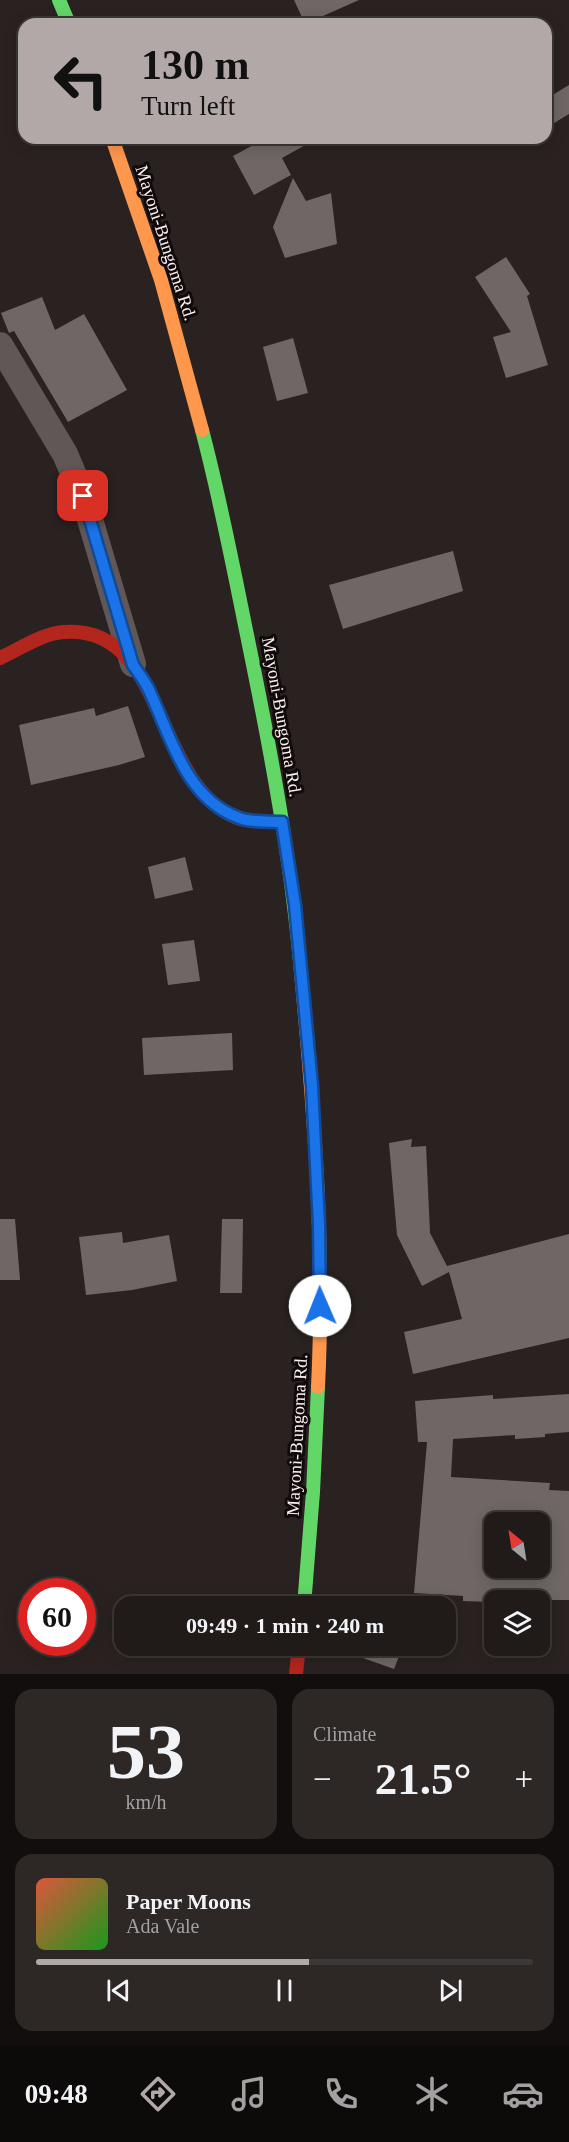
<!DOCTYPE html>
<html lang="en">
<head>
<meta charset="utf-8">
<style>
	:root { --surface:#201a19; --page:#2d2726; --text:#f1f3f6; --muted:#a2a1a2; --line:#3d3838; --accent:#b2a8a7 }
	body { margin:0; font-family:"Times New Roman",serif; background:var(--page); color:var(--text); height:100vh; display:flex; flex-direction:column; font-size:22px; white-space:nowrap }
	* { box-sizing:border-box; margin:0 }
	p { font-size:20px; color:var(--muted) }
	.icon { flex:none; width:33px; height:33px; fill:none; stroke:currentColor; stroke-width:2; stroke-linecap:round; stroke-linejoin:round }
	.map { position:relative; height:1674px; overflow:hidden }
	.side { display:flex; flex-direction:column; gap:15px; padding:15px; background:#120e0e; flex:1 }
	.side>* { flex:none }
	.hud { position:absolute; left:18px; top:18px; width:534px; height:126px; border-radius:18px; box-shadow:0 3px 15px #0003,0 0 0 2px var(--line); background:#b2a8a7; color:#111; overflow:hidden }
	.needle { width:39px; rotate:330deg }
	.fabs { position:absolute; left:484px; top:1512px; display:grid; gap:12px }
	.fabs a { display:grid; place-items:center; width:66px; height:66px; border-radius:12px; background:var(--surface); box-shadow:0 3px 15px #0003,0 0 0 2px var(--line); font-size:30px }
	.speed { position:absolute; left:18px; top:1578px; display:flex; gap:12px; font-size:30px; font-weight:700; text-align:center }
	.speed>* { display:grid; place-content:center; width:78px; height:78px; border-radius:50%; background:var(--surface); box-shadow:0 3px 15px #0003,0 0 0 2px var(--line); line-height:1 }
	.speed .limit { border:9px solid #d22; background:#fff; color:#111 }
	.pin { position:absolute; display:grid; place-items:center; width:51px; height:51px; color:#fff; margin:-26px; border-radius:12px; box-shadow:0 3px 9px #0006 }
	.me { position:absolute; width:66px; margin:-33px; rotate:359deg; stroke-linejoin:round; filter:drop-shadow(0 0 4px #0008) }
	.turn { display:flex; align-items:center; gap:21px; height:126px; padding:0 24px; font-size:27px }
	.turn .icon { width:78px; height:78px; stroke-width:2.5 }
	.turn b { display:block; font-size:42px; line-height:51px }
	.big { font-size:45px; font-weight:700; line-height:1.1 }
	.side .widget { flex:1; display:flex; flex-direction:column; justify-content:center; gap:9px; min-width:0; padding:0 21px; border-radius:18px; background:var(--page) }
	.side .dial { align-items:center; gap:0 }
	.dial b { font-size:78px; line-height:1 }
	.song { display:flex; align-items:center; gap:18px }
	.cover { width:72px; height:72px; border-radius:9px; background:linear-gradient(135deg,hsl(10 70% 55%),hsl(120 70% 35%)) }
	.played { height:6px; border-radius:3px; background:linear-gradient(90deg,var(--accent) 55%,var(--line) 55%) }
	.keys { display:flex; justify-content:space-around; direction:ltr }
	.heat { display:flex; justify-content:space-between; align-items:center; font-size:33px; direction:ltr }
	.side .tiles { flex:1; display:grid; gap:15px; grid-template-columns:1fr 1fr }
	.widget:last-child { grid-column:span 2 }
	.trip { position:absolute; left:114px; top:1596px; width:342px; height:60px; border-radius:18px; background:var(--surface); box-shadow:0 3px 15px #0003,0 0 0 2px var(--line); font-weight:700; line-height:60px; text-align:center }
	.tabs { display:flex; height:96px; justify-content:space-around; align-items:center; background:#0d0a0a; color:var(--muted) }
	.tabs .icon { width:42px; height:42px }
	.tabs .selected { color:var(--accent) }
	.tabs b { font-size:27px; color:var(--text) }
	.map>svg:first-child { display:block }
	.building { fill:#6f6766; fill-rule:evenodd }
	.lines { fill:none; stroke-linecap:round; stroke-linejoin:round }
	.street { stroke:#605756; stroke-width:26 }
	.fast { stroke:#63d668; stroke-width:14 }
	.slow { stroke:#ff974d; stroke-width:14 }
	.jam { stroke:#b3261e; stroke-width:14 }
	.route-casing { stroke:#114b97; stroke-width:15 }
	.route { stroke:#1a73e8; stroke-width:10 }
	.labels { text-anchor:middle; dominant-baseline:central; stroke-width:6; stroke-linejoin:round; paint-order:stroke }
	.street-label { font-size:18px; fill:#fbf0ef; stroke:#110a0a }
</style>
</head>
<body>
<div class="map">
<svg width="569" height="1674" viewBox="0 0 569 1674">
	<rect width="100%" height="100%" fill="#2a2221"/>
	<g class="building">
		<polygon points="294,0 359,0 305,24"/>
		<polygon points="569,85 569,114 546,128 546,99"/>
		<polygon points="266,138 318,138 282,158 291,175 254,195 233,156"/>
		<polygon points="293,178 306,201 331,193 337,244 285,258 273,227"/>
		<polygon points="506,257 530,294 527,296 548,365 506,378 493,337 511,332 475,277"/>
		<polygon points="42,297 55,330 84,314 127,390 68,422 14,331 9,333 1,313"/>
		<polygon points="293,338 308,393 277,401 263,347"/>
		<polygon points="453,551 463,591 343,629 329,585"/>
		<polygon points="128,706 145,757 119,765 31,785 19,725 94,708 96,716"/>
		<polygon points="185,857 193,890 155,899 148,867"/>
		<polygon points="194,940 200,981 168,985 162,944"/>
		<polygon points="232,1033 233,1070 144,1075 142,1038"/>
		<polygon points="412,1139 411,1147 426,1146 430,1233 447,1266 569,1234 569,1338 413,1374 404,1332 462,1319 449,1272 422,1286 397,1235 389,1143"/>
		<polygon points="0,1219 15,1219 20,1280 0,1280"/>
		<polygon points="222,1219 243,1219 242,1293 220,1293"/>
		<polygon points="122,1232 123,1243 169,1235 177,1281 132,1290 86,1295 79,1237"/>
		<path d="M569 1394V1432L545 1434V1437L515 1439V1435L453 1439 451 1477 550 1483 549 1490 569 1491V1600H489V1602L463 1601V1596L414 1593 427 1442H418L415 1401 493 1395V1399ZM495 1522H540V1568H491Z"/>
		<polygon points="336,1646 403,1646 394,1669 335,1648"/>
	</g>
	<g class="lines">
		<polyline class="street" points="0,345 65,454 83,496 133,664"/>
		<g class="fast">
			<polyline points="59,0 69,24"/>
			<path d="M202 430C220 498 233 566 247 635 270 747 291 858 301 972"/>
			<polyline points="304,1606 313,1492 318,1387"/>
		</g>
		<g class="slow">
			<polyline points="112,138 161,280 202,430"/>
			<path d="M301 972C314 1110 325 1248 318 1387"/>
		</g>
		<g class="jam">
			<path d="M0 658C20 649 41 634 63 632 167 623 152 784 237 818 251 823 267 821 282 822"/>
			<polyline points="296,1674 299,1646"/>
		</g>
	</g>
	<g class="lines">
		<g class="route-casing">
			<path id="route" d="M83 496 133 665C138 672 144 680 148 688 170 733 184 797 237 817 250 823 268 821 282 822L295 905 312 1086 319 1224 320 1306"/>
		</g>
		<use href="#route" class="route"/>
	</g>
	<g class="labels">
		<g class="street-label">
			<text transform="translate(166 243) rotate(72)">Mayoni-Bungoma Rd.</text>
			<text transform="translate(282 717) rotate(80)">Mayoni-Bungoma Rd.</text>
			<text transform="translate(297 1435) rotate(-87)">Mayoni-Bungoma Rd.</text>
		</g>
	</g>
</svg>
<div class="fabs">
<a><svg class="needle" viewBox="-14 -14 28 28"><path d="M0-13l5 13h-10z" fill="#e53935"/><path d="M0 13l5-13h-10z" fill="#a2a1a2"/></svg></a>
<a><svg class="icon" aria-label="layers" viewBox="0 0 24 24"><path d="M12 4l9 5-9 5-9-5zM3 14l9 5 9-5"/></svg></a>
</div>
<div class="speed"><div class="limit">60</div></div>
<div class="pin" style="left:83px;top:496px;background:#d93025"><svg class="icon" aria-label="arrive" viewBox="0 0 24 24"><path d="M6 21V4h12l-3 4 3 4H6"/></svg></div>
<svg class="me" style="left:320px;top:1306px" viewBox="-20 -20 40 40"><circle r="19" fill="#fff"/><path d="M0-13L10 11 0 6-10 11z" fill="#1a73e8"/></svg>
<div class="trip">09:49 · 1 min · 240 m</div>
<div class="hud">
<div class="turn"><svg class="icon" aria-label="left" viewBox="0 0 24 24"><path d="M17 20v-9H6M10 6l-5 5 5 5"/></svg><div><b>130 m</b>Turn left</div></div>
</div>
</div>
<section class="side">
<div class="tiles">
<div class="widget dial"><b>53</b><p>km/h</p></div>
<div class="widget"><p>Climate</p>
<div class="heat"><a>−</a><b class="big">21.5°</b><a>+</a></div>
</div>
<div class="widget">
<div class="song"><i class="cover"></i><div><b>Paper Moons</b><p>Ada Vale</p></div></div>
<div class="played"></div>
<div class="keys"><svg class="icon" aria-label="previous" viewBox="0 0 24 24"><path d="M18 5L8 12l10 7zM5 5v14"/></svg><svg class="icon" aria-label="pause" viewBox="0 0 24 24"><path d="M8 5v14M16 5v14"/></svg><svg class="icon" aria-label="next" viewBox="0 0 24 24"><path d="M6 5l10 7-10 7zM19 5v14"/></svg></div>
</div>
</div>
</section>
<nav class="tabs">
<b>09:48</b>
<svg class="icon selected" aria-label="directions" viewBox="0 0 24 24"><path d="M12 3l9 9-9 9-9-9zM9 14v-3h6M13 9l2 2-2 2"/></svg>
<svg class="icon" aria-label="music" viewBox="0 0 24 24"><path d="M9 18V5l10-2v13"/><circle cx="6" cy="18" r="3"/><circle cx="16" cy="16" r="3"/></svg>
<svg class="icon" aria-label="phone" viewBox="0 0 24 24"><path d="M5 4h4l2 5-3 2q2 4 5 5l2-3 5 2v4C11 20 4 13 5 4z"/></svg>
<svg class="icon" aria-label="climate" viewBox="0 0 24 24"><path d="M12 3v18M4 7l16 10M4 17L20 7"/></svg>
<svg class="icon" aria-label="car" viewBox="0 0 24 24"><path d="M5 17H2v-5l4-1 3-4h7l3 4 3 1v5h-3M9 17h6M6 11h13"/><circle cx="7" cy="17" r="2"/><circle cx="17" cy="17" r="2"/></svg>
</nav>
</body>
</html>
